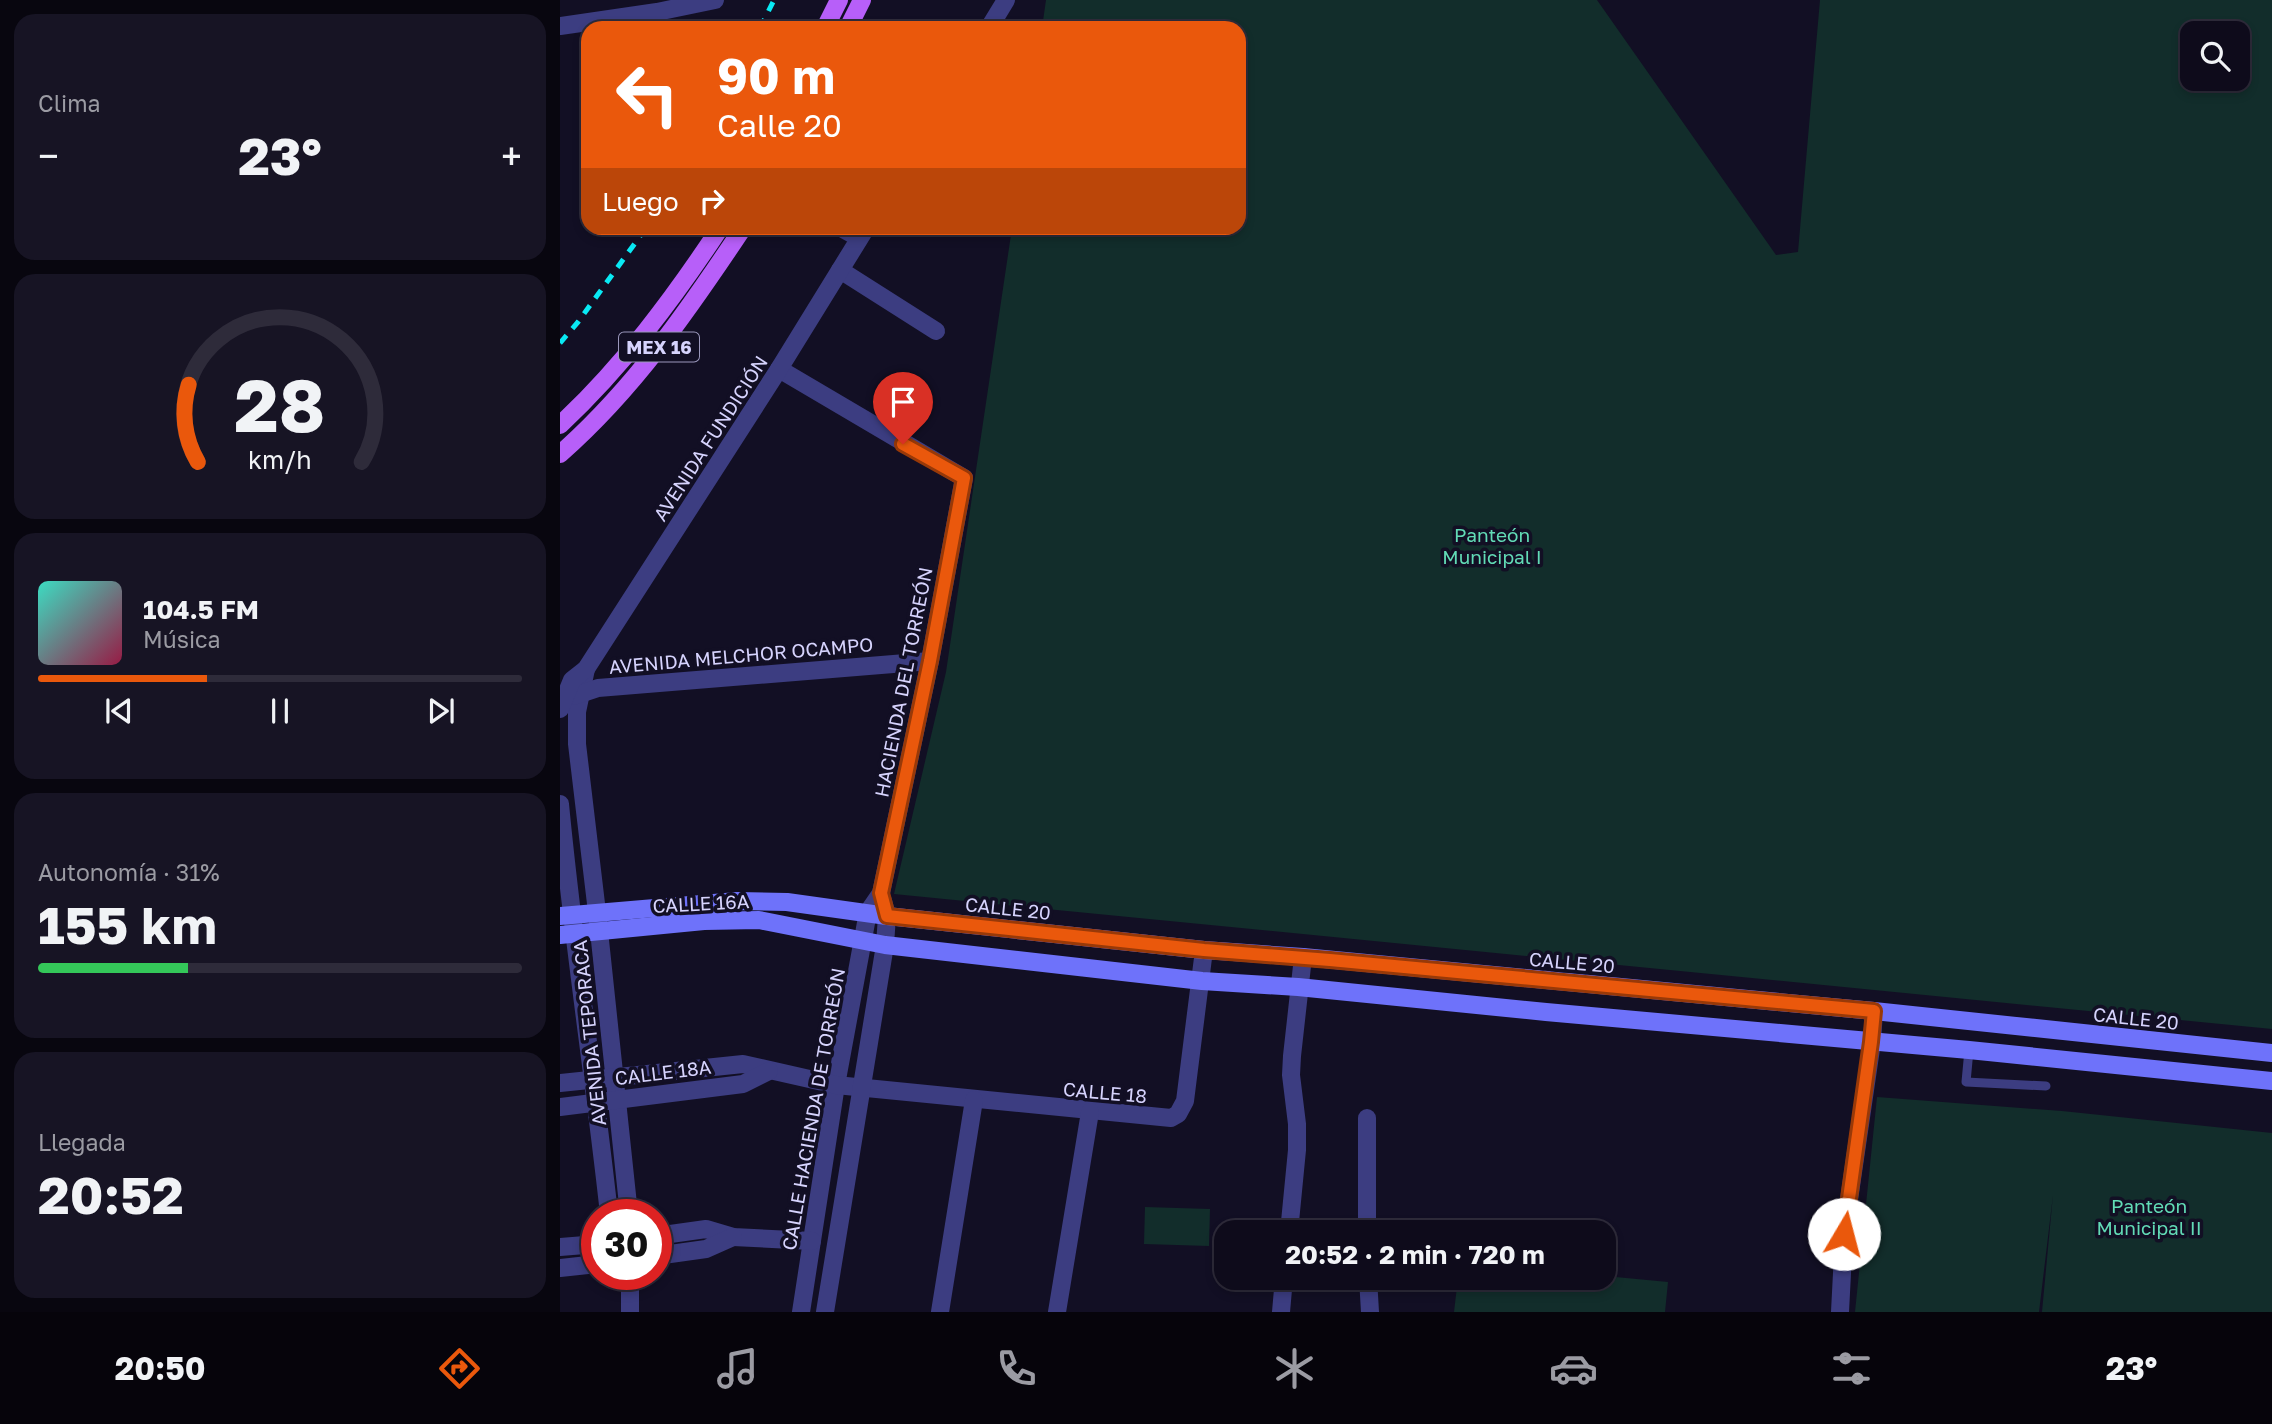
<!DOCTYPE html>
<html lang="es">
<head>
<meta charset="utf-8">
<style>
	:root { --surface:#0e0b1b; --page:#171424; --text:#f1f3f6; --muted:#9b9ba3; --line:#2e2b3a; --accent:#ea580c }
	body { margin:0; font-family:"Golos Text",sans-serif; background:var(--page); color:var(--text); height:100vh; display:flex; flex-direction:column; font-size:26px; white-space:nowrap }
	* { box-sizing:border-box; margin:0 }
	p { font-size:23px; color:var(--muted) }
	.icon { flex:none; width:38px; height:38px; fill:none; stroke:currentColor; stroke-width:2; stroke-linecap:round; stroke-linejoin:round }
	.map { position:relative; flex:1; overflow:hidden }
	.details { display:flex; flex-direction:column; gap:14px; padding:14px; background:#08060f; width:560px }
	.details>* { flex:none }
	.top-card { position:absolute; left:21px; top:21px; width:665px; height:214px; border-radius:21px; box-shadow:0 4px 10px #0003,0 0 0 2px var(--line); background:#ea580c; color:#fff; overflow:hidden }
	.fabs { position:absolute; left:1620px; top:21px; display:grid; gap:14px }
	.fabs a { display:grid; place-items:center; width:70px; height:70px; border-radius:14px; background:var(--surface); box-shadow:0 4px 10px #0003,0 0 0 2px var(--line); font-size:35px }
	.speed { position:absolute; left:21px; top:1199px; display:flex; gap:14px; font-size:35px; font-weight:700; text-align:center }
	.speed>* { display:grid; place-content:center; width:91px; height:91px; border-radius:50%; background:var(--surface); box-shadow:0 4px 10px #0003,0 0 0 2px var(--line); line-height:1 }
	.speed .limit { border:10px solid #d22; background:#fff; color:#111 }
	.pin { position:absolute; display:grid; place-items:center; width:60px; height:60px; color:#fff; margin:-72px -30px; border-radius:50% 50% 50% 0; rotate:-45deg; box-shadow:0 0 7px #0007 }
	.pin .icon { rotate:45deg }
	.me { position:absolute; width:77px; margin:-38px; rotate:8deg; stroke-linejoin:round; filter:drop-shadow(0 0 5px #0008) }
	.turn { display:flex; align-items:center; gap:24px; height:147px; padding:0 21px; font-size:32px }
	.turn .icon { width:91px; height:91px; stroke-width:2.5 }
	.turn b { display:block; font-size:49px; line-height:60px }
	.then { display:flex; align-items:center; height:66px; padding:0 21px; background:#0003; gap:14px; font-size:26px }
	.big { font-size:52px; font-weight:700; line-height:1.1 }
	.details .widget { flex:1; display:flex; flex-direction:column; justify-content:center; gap:10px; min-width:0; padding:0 24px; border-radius:21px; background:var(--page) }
	.details .dial { align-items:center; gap:0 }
	.dial svg { height:182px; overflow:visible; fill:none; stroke:var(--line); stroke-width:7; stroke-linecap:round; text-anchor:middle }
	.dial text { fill:var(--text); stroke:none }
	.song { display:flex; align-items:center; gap:21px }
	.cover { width:84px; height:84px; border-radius:10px; background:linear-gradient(135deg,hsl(170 70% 55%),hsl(340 70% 35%)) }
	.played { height:7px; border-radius:4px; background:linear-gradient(90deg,var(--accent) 35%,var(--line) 35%) }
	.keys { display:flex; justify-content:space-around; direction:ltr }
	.heat { display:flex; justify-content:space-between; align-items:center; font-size:38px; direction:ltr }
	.charge { height:10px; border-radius:5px; background:linear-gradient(90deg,#34c759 31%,var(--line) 0) }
	.trip { position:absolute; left:654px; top:1220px; width:402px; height:70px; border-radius:21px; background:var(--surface); box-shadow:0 4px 10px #0003,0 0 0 2px var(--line); font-weight:700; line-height:70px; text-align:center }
	.tab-bar { display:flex; height:112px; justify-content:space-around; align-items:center; background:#06040b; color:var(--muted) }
	.tab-bar .icon { width:49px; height:49px }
	.tab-bar .selected { color:var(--accent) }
	.tab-bar b { font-size:32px; color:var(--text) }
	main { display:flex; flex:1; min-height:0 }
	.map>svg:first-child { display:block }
	.green { fill:#122d2b; fill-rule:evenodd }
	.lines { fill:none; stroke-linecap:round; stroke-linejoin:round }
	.lane { stroke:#3c3d81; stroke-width:9 }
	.street { stroke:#3c3d81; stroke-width:18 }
	.secondary { stroke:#6e72fa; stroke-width:18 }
	.primary { stroke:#b75ff9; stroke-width:18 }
	.rail { stroke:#09e9f4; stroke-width:5; stroke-dasharray:10 9; stroke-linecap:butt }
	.route-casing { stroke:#983908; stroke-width:18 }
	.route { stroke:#ea580c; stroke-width:12 }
	.labels { text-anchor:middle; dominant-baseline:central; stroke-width:7; stroke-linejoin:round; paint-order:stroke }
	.shield { fill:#120f24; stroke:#9b98bc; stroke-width:2 }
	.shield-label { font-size:18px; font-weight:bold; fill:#d6d3fd }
	.street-label { font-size:19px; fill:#d6d3fd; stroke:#120f24 }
	.park-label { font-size:19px; fill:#62dbb6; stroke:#120f24 }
</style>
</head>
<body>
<main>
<section class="details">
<div class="widget"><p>Clima</p>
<div class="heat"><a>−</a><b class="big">23°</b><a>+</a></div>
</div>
<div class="widget dial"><svg viewBox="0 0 100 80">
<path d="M14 69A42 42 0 1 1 86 69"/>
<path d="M14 69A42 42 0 0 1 10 35" stroke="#ea580c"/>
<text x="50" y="56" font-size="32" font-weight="700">28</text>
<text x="50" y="72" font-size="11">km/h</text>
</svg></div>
<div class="widget">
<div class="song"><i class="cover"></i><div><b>104.5 FM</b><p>Música</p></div></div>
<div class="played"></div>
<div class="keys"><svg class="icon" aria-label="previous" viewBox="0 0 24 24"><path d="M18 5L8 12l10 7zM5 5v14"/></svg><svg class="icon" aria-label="pause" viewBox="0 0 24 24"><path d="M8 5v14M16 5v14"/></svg><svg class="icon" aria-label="next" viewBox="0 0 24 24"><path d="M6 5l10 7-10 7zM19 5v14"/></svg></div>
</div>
<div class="widget"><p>Autonomía · 31%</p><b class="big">155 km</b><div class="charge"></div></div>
<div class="widget"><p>Llegada</p><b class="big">20:52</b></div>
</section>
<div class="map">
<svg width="1712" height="1312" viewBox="0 0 1712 1312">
	<rect width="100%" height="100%" fill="#120f24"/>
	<g class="green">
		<path d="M486 0H1037L1216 255 1238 252 1260 0H1712V1029L334 894 386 672 452 228H679V28H482ZM1678 33V79H1633V33Z"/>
		<polygon points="1317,1097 1502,1111 1712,1133 1712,1312 1482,1312 1493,1195 1479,1312 1295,1312"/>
		<polygon points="585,1207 650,1209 649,1246 584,1244"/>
		<polygon points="1045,1276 1108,1282 1105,1312 894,1312 898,1278 1045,1278"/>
	</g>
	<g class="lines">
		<polyline class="lane" points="1409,1050 1406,1082 1486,1086"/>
		<g class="street">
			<polyline points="0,26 97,12 155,0"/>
			<polyline points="429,28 446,0"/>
			<polyline points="281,228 299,238"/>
			<polyline points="280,270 376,331"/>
			<polyline points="219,369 404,478 370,661 321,893 308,912 276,1085 241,1312"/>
			<polyline points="26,669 17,712 17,744 37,912 69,1214"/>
			<polyline points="14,696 38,688 370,661"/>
			<polyline points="0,709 12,680 26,669 219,369 306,228"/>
			<path d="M0 804C13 941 34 1077 49 1214"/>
			<polyline points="0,1083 183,1064 276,1085 611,1118 618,1114 625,1101 644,950"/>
			<polyline points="0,1107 183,1084 209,1071"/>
			<polyline points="807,1118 807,1232"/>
			<polyline points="729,1228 756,1232"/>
			<polyline points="729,1232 737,1150 737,1124 731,1075 732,1056 743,957"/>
			<polyline points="96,1236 146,1229 173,1237 252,1241"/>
			<polyline points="0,1247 37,1244"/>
			<polyline points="96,1256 146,1249 173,1237"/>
			<polyline points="0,1268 37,1264"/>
			<polyline points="70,1274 70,1312"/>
			<polyline points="808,1278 810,1312"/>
			<polyline points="265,1312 325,945 327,916 323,901"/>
			<polyline points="380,1312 414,1100"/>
			<polyline points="497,1312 530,1112"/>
			<polyline points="721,1312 724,1278"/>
			<polyline points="1280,1312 1284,1234 1312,1042 1314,1011"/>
		</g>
		<g class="secondary">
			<polyline points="0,916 177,901 227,902 327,916 644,950 743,957 1314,1011 1712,1053"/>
			<polyline points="0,935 144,921 199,920 325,945 642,981 738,987 986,1012 1409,1050 1712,1081"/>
		</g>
		<g class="primary">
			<polyline points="265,28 279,0"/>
			<polyline points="288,28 302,0"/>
			<path d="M0 425C63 366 113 299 160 228"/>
			<path d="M0 454C74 389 129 309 183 228"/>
		</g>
		<g class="rail">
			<polyline points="200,28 214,0"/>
			<polyline points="0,343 18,322 86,228"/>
		</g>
	</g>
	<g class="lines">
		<g class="route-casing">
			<polyline id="route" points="343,444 404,478 370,661 321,893 327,916 644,950 770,960 1314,1011 1311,1042 1284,1234"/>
		</g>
		<use href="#route" class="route"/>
	</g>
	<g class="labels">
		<rect class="shield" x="59" y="332.5" width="80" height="29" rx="5"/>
		<g class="shield-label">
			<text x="99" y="347">MEX 16</text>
		</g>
		<g class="street-label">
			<text transform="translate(150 438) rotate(-57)">AVENIDA FUNDICIÓN</text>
			<text transform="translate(181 655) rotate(-5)">AVENIDA MELCHOR OCAMPO</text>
			<text transform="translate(343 682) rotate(-79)">HACIENDA DEL TORREÓN</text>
			<text transform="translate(141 903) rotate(-3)">CALLE 16A</text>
			<text transform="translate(448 908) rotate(6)">CALLE 20</text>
			<text transform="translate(1012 962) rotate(5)">CALLE 20</text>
			<text transform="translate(1576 1018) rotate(6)">CALLE 20</text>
			<text transform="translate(29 1033) rotate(-96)">AVENIDA TEPORACA</text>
			<text transform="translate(103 1072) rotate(-7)">CALLE 18A</text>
			<text transform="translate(545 1092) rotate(5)">CALLE 18</text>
			<text transform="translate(253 1109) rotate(-80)">CALLE HACIENDA DE TORREÓN</text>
		</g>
		<g class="park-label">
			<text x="932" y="534">Panteón<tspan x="932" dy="22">Municipal I</tspan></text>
			<text x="1589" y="1205">Panteón<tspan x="1589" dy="22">Municipal II</tspan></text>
		</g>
	</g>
</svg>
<div class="fabs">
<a><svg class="icon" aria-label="search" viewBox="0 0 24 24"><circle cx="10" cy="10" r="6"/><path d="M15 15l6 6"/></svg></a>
</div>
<div class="speed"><div class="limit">30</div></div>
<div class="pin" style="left:343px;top:444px;background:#d93025"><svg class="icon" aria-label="arrive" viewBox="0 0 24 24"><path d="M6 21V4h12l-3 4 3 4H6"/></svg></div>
<svg class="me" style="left:1284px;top:1234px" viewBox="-20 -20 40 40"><circle r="19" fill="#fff"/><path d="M0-13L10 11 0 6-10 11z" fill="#ea580c"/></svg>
<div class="trip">20:52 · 2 min · 720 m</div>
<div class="top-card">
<div class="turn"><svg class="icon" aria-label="left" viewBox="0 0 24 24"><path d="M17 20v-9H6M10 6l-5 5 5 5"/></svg><div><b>90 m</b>Calle 20</div></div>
<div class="then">Luego<svg class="icon" aria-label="right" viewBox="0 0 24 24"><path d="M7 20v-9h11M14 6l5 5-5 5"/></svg></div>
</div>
</div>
</main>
<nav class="tab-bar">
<b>20:50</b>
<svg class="icon selected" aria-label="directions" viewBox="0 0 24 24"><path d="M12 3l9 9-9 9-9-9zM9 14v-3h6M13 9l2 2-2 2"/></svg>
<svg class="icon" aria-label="music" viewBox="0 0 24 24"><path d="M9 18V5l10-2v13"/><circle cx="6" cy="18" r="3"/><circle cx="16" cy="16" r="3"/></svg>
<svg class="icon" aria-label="phone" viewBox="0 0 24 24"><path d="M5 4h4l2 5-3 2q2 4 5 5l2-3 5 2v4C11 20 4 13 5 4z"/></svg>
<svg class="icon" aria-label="climate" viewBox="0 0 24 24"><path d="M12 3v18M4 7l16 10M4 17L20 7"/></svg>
<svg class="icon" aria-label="car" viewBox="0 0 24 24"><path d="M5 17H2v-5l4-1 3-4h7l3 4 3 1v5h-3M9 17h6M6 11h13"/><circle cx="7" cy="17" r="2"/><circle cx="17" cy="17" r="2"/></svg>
<svg class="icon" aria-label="filters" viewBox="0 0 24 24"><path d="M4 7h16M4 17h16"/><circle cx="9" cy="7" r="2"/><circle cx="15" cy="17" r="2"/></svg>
<b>23°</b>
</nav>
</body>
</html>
